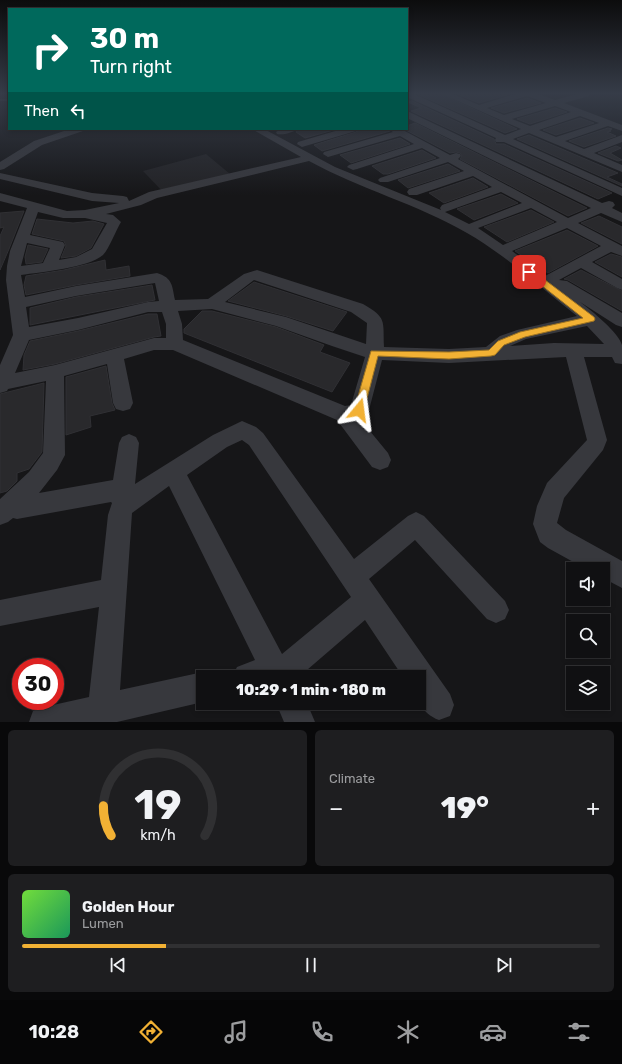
<!DOCTYPE html>
<html lang="en">
<head>
<meta charset="utf-8">
<style>
	:root { --surface:#101012; --page:#1e1e20; --text:#f1f3f6; --muted:#9c9d9f; --line:#303032; --accent:#f2b134 }
	body { margin:0; font-family:Rubik,sans-serif; background:var(--page); color:var(--text); height:100vh; display:flex; flex-direction:column; font-size:15px; white-space:nowrap }
	* { box-sizing:border-box; margin:0 }
	p { font-size:13px; color:var(--muted) }
	.icon { flex:none; width:22px; height:22px; fill:none; stroke:currentColor; stroke-width:2; stroke-linecap:round; stroke-linejoin:round }
	.map { position:relative; height:722px; overflow:hidden }
	.sheet { display:flex; flex-direction:column; gap:8px; padding:8px; background:#09090a; flex:1 }
	.sheet>* { flex:none }
	.top-card { position:absolute; left:8px; top:8px; width:400px; height:122px; border-radius:0px; box-shadow:0 2px 6px #0003,0 0 0 1px var(--line); background:#00695c; color:#fff; overflow:hidden }
	.tools { position:absolute; left:566px; top:562px; display:grid; gap:8px }
	.tools a { display:grid; place-items:center; width:44px; height:44px; border-radius:0px; background:var(--surface); box-shadow:0 2px 6px #0003,0 0 0 1px var(--line); font-size:20px }
	.speed { position:absolute; left:12px; top:658px; display:flex; gap:8px; font-size:20px; font-weight:700; text-align:center }
	.speed>* { display:grid; place-content:center; width:52px; height:52px; border-radius:50%; background:var(--surface); box-shadow:0 2px 6px #0003,0 0 0 1px var(--line); line-height:1 }
	.speed .limit { border:6px solid #d22; background:#fff; color:#111 }
	.pin { position:absolute; display:grid; place-items:center; width:34px; height:34px; color:#fff; margin:-17px; border-radius:8px; box-shadow:0 2px 6px #0006 }
	.me { position:absolute; width:44px; margin:-22px; rotate:16deg; stroke-linejoin:round; filter:drop-shadow(0 0 3px #0008) }
	.turn { display:flex; align-items:center; gap:14px; height:84px; padding:0 16px; font-size:18px }
	.turn .icon { width:52px; height:52px; stroke-width:2.5 }
	.turn b { display:block; font-size:28px; line-height:34px }
	.then { display:flex; align-items:center; height:38px; padding:0 16px; background:#0003; gap:8px; font-size:15px }
	.big { font-size:30px; font-weight:800; line-height:1.1 }
	.sheet .card { flex:1; display:flex; flex-direction:column; justify-content:center; gap:6px; min-width:0; padding:0 14px; border-radius:6px; background:var(--page) }
	.sheet .dial { align-items:center; gap:0 }
	.dial svg { height:104px; overflow:visible; fill:none; stroke:var(--line); stroke-width:7; stroke-linecap:round; text-anchor:middle }
	.dial text { fill:var(--text); stroke:none }
	.song { display:flex; align-items:center; gap:12px }
	.cover { width:48px; height:48px; border-radius:6px; background:linear-gradient(135deg,hsl(100 70% 55%),hsl(150 70% 35%)) }
	.played { height:4px; border-radius:2px; background:linear-gradient(90deg,var(--accent) 25%,var(--line) 25%) }
	.keys { display:flex; justify-content:space-around; direction:ltr }
	.heat { display:flex; justify-content:space-between; align-items:center; font-size:22px; direction:ltr }
	.sheet .tiles { flex:1; display:grid; gap:8px; grid-template-columns:1fr 1fr }
	.card:last-child { grid-column:span 2 }
	.trip { position:absolute; left:196px; top:670px; width:230px; height:40px; border-radius:0px; background:var(--surface); box-shadow:0 2px 6px #0003,0 0 0 1px var(--line); font-weight:800; line-height:40px; text-align:center }
	.menu { display:flex; height:64px; justify-content:space-around; align-items:center; background:#060607; color:var(--muted) }
	.menu .icon { width:28px; height:28px }
	.menu .current { color:var(--accent) }
	.menu b { font-size:18px; color:var(--text) }
	.map>svg:first-child { display:block }
	.built { fill:#222225 }
	.building { fill:#29292c; stroke:#303034 }
	.lines { fill:none; stroke-linecap:round; stroke-linejoin:round }
	.service { fill:#37383d; fill-rule:evenodd }
	.minor { fill:#37383d; fill-rule:evenodd }
	.route { fill:#f2b134; stroke:#9d7322 }
</style>
</head>
<body>
<div class="map">
<svg width="622" height="722" viewBox="0 0 622 722">
	<rect width="100%" height="100%" fill="#161618"/>
	<polygon class="built" points="206,154 230,174 164,193 143,171"/>
	<g class="building">
		<polygon points="417,94 441,94 517,129 505,133"/>
		<polygon points="457,94 510,94 479,103"/>
		<polygon points="527,98 541,103 504,113 491,108"/>
		<polygon points="412,101 494,139 496,144 504,144 612,193 598,199 411,111 421,108 408,102"/>
		<polygon points="555,108 567,112 530,124 517,119"/>
		<polygon points="580,118 594,123 556,135 543,130"/>
		<polygon points="415,123 585,207 587,208 568,216 460,159 462,156 460,153 456,152 450,153 404,129 407,129 407,126"/>
		<polygon points="608,128 612,129 609,130 611,131 607,132 616,136 584,147 569,141"/>
		<polygon points="298,129 337,129 305,138 296,132"/>
		<polygon points="360,129 388,129 390,131 322,151 314,145 356,132"/>
		<polygon points="529,135 618,173 607,177 622,184 622,186 517,139"/>
		<polygon points="400,138 410,144 351,163 340,155"/>
		<polygon points="616,146 621,148 610,153 622,160 618,161 598,153"/>
		<polygon points="422,150 436,158 388,174 383,174 372,166"/>
		<polygon points="448,164 460,171 408,188 398,180"/>
		<polygon points="473,178 488,187 444,203 429,193"/>
		<polygon points="501,194 518,203 474,220 457,209"/>
		<polygon points="531,210 554,222 507,242 484,227"/>
		<polygon points="24,211 9,249 0,270 0,236 4,227 0,228 0,213"/>
		<polygon points="599,216 622,227 622,244 581,223"/>
		<polygon points="37,219 73,223 93,221 104,224 91,248 76,256 61,258 66,246 64,241 32,234"/>
		<polygon points="567,230 598,246 548,273 515,251"/>
		<polygon points="28,245 48,249 42,262 26,264 25,257"/>
		<polygon points="611,254 622,257 622,277 595,262"/>
		<polygon points="105,260 106,270 129,266 130,276 76,285 26,295 24,285 26,276 64,270"/>
		<polygon points="581,270 622,291 622,311 568,280 564,279"/>
		<polygon points="254,282 347,312 333,331 286,316 228,301"/>
		<polygon points="152,285 155,300 30,325 30,308 76,297"/>
		<polygon points="202,311 212,311 276,327 324,345 320,352 350,363 332,392 184,333 184,329"/>
		<polygon points="148,314 157,314 161,336 154,337 55,364 23,370 24,355 30,341 78,331"/>
		<polygon points="106,366 112,403 115,410 90,416 91,427 66,435 66,377"/>
		<polygon points="44,383 42,452 29,469 17,473 17,481 7,491 0,493 0,394"/>
	</g>
	<g class="lines">
		<rect class="service" x="0" y="99" width="9" height="2"/>
		<g class="minor">
			<path d="M407 94H414L505 135 521 129 442 94H453L479 105 515 94H538L555 100 577 94H590L589 96 564 103 622 125V131L608 126 565 141 584 149 622 135V142L594 153 622 165V172L529 133 513 139 622 188V196L504 142H496L495 140 496 138 407 97ZM527 96 546 103 504 115 487 108ZM555 106 571 112 530 126 512 119ZM580 116 599 123 556 137 539 130Z"/>
			<path d="M407 111 602 203 609 201 613 202 615 205 612 208 622 213V222L601 213 578 223 622 246V256L611 252 592 262 622 279V290L617 288 581 268 559 280 567 281 622 313V327L616 325 580 302C591 310 619 333 622 345 622 351 622 359 622 364L615 363 612 357H584L607 440 603 450 564 498 557 523 566 530 622 561V588L603 578V569H586L548 548 540 542 533 524 537 506 547 483 587 440 566 357 449 363 382 360 369 410 366 416 360 419 388 453 391 460 388 467 380 470 372 467 337 420 173 350H154L124 359 133 403 130 409 123 411 116 409 113 403 107 364 64 376 65 455 57 470 39 493 113 480 119 443 122 437 129 434 136 437 139 443 135 484 213 435 242 421 256 427 263 433 354 559 408 516 416 512 424 516 505 601 509 610 505 619 496 623 487 619 415 540 369 579 450 694 454 705 450 716 439 720C417 711 419 698 419 677H403L365 620 300 676 232 677 237 667 255 660 169 486 132 513 120 690 203 672 214 677H203V702L117 722H29L33 711 44 707 89 697 99 607 0 626V600L101 580 108 515 112 503 111 502 17 519 13 518 8 522 0 525V499L29 472 43 453 46 381 8 389 7 391 0 393V365L13 335 6 280 7 266 10 251 27 208 0 201V193L67 211 85 210 119 203 92 201 0 179V173L92 193 123 196 127 197 129 201 149 192 301 157 252 129H264L335 167 441 210 440 208 442 205 492 187 473 176 417 195H409L407 192 409 189 464 171 448 162 388 182H380L378 180 380 178 440 158 422 148 357 169 353 170 347 167 349 165 414 144 400 136 328 157 323 154 324 152 393 132 389 129H401L450 155 456 153 460 154 461 156 458 159 568 218 591 208 407 118ZM309 161C360 189 417 204 467 233 507 256 541 288 577 316L517 330 500 336 486 347 449 349 384 347C383 320 387 318 363 304L257 270 244 274 208 299 175 300C172 286 173 278 157 273L76 286 25 297 21 275C41 272 88 268 103 255 109 249 116 230 121 222L113 215 106 214 141 205 157 198ZM501 192 522 203 469 224 445 212ZM531 208 557 222 503 245 478 228ZM38 212 63 218H85L107 223 92 249 76 257 59 260 65 245 63 242 30 235ZM567 228 601 246 545 276 512 251ZM27 243 50 248 43 263 21 266ZM254 280 351 312 367 323 366 344 286 317 225 302ZM155 283 159 301 148 302 78 318 29 327 26 307 76 296ZM212 309 276 326 332 346 365 357 351 405 345 406 183 340 182 324 178 311ZM148 312H162L166 324V338H154L55 365 15 373 29 340 78 330ZM587 326 604 344 554 343 510 346 526 339ZM242 440 249 445 351 597 282 654 187 475 227 447Z"/>
			<polygon points="70,129 85,129 83,131 42,145 4,169 0,170 0,162 34,141"/>
			<path d="M281 129H297C293 133 283 135 277 134L276 132Z"/>
			<polygon points="342,129 358,129 356,131 302,147 297,144 298,142"/>
			<polygon points="276,703 307,703 315,722 284,722"/>
		</g>
	</g>
	<linearGradient id="sky" x2="0" y2="1"><stop stop-color="#0c0c0d"/><stop offset="0.48" stop-color="#363c48"/><stop offset="1" stop-color="#363c48" stop-opacity="0"/></linearGradient>
	<rect width="622" height="195" fill="url(#sky)"/>
	<polygon class="route" points="527,270 532,270 594,317 595,319 594,321 525,337 504,345 495,355 491,356 449,359 378,356 364,410 362,413 359,414 355,413 354,410 371,351 449,352 489,350 498,341 520,332 583,318 527,274"/>
</svg>
<div class="tools">
<a><svg class="icon" aria-label="sound" viewBox="0 0 24 24"><path d="M4 9h4l5-4v14l-5-4H4zM17 9q2 3 0 6"/></svg></a>
<a><svg class="icon" aria-label="search" viewBox="0 0 24 24"><circle cx="10" cy="10" r="6"/><path d="M15 15l6 6"/></svg></a>
<a><svg class="icon" aria-label="layers" viewBox="0 0 24 24"><path d="M12 4l9 5-9 5-9-5zM3 14l9 5 9-5"/></svg></a>
</div>
<div class="speed"><div class="limit">30</div></div>
<div class="pin" style="left:529px;top:272px;background:#d93025"><svg class="icon" aria-label="arrive" viewBox="0 0 24 24"><path d="M6 21V4h12l-3 4 3 4H6"/></svg></div>
<svg class="me" style="left:359px;top:410px" viewBox="-20 -20 40 40"><path d="M0-17L14 15 0 8-14 15z" fill="#f2b134" stroke="#fff" stroke-width="4"/></svg>
<div class="trip">10:29 · 1 min · 180 m</div>
<div class="top-card">
<div class="turn"><svg class="icon" aria-label="right" viewBox="0 0 24 24"><path d="M7 20v-9h11M14 6l5 5-5 5"/></svg><div><b>30 m</b>Turn right</div></div>
<div class="then">Then<svg class="icon" aria-label="left" viewBox="0 0 24 24"><path d="M17 20v-9H6M10 6l-5 5 5 5"/></svg></div>
</div>
</div>
<section class="sheet">
<div class="tiles">
<div class="card dial"><svg viewBox="0 0 100 80">
<path d="M14 69A42 42 0 1 1 86 69"/>
<path d="M14 69A42 42 0 0 1 8 46" stroke="#f2b134"/>
<text x="50" y="56" font-size="32" font-weight="700">19</text>
<text x="50" y="72" font-size="11">km/h</text>
</svg></div>
<div class="card"><p>Climate</p>
<div class="heat"><a>−</a><b class="big">19°</b><a>+</a></div>
</div>
<div class="card">
<div class="song"><i class="cover"></i><div><b>Golden Hour</b><p>Lumen</p></div></div>
<div class="played"></div>
<div class="keys"><svg class="icon" aria-label="previous" viewBox="0 0 24 24"><path d="M18 5L8 12l10 7zM5 5v14"/></svg><svg class="icon" aria-label="pause" viewBox="0 0 24 24"><path d="M8 5v14M16 5v14"/></svg><svg class="icon" aria-label="next" viewBox="0 0 24 24"><path d="M6 5l10 7-10 7zM19 5v14"/></svg></div>
</div>
</div>
</section>
<nav class="menu">
<b>10:28</b>
<svg class="icon current" aria-label="directions" viewBox="0 0 24 24"><path d="M12 3l9 9-9 9-9-9zM9 14v-3h6M13 9l2 2-2 2"/></svg>
<svg class="icon" aria-label="music" viewBox="0 0 24 24"><path d="M9 18V5l10-2v13"/><circle cx="6" cy="18" r="3"/><circle cx="16" cy="16" r="3"/></svg>
<svg class="icon" aria-label="phone" viewBox="0 0 24 24"><path d="M5 4h4l2 5-3 2q2 4 5 5l2-3 5 2v4C11 20 4 13 5 4z"/></svg>
<svg class="icon" aria-label="climate" viewBox="0 0 24 24"><path d="M12 3v18M4 7l16 10M4 17L20 7"/></svg>
<svg class="icon" aria-label="car" viewBox="0 0 24 24"><path d="M5 17H2v-5l4-1 3-4h7l3 4 3 1v5h-3M9 17h6M6 11h13"/><circle cx="7" cy="17" r="2"/><circle cx="17" cy="17" r="2"/></svg>
<svg class="icon" aria-label="filters" viewBox="0 0 24 24"><path d="M4 7h16M4 17h16"/><circle cx="9" cy="7" r="2"/><circle cx="15" cy="17" r="2"/></svg>
</nav>
</body>
</html>
